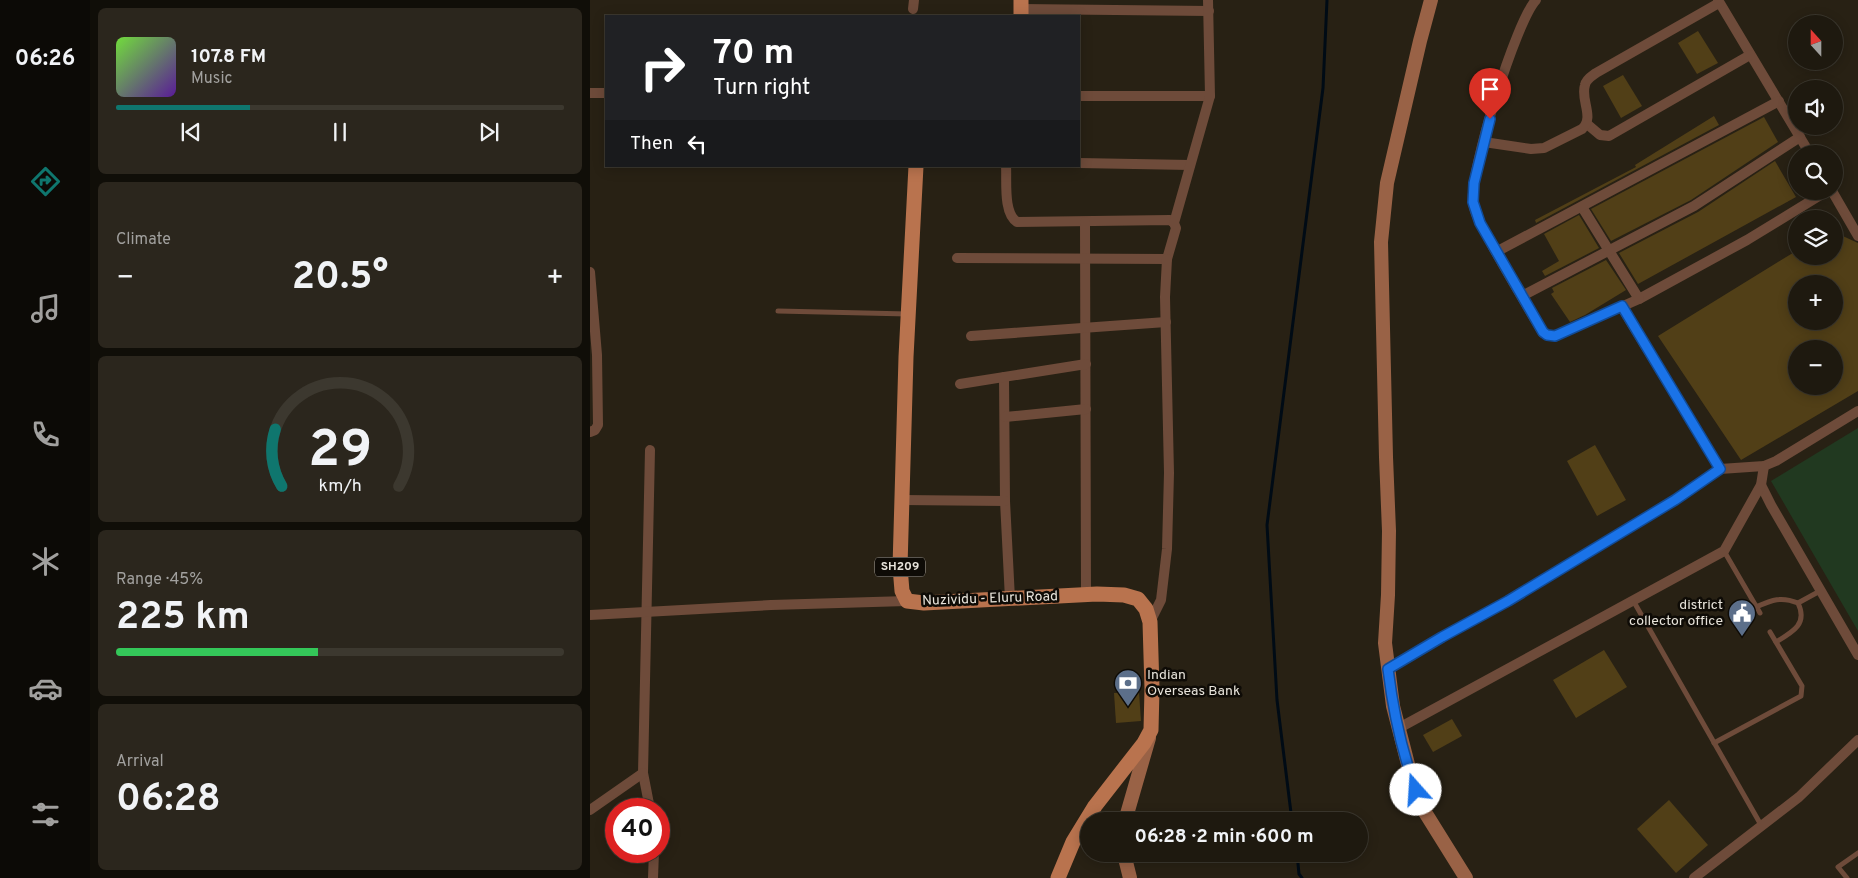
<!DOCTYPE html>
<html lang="en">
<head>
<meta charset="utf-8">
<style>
	:root { --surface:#1e190f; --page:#2b261d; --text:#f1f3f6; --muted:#a1a09e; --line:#3c382f; --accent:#0f766e }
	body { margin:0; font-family:Overpass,sans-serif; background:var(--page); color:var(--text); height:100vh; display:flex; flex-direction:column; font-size:19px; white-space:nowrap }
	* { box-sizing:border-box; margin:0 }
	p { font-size:16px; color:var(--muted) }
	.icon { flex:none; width:28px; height:28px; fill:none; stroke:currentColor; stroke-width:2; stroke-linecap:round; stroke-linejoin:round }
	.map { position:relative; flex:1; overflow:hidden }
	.drawer { display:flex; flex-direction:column; gap:8px; padding:8px; background:#100e08; width:500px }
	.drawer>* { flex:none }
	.banner { position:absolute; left:15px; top:15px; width:475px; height:152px; border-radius:0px; box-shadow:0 2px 12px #0003,0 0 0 1px var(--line); background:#202124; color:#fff; overflow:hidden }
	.needle { width:32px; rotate:339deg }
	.controls { position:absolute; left:1198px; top:15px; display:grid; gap:10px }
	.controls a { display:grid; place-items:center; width:55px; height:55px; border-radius:50%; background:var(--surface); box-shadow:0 2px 12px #0003,0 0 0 1px var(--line); font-size:25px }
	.speed { position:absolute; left:15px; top:798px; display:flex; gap:10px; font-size:25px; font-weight:700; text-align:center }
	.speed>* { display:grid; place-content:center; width:65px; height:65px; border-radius:50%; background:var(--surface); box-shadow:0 2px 12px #0003,0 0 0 1px var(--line); line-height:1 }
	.speed .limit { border:8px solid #d22; background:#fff; color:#111 }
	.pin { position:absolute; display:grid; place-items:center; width:42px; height:42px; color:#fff; margin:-51px -21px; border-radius:50% 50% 50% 0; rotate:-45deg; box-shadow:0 0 5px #0007 }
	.pin .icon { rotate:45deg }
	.me { position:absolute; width:55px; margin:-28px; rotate:341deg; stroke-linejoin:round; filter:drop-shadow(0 0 4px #0008) }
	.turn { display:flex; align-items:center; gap:18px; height:105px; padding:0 25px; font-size:22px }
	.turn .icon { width:65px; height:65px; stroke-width:2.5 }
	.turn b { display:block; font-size:35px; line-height:42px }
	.then { display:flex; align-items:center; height:48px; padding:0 25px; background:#0003; gap:10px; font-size:19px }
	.big { font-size:38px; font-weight:700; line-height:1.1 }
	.drawer .card { flex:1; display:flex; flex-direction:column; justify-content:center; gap:8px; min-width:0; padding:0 18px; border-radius:8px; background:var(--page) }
	.drawer .dial { align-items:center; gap:0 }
	.dial svg { height:130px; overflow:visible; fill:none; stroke:var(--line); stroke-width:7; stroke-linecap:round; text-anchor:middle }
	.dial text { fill:var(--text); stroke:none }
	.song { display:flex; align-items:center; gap:15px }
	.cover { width:60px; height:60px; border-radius:8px; background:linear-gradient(135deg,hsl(100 70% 55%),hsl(270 70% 35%)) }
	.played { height:5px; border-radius:2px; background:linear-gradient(90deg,var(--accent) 30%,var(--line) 30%) }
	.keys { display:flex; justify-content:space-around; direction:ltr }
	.heat { display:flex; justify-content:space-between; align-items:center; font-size:28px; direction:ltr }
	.charge { height:8px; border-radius:4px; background:linear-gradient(90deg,#34c759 45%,var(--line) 0) }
	.trip { position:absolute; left:490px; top:812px; width:288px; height:50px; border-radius:25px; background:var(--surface); box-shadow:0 2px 12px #0003,0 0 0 1px var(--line); font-weight:700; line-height:50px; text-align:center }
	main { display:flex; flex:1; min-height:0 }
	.tab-bar { display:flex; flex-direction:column; width:90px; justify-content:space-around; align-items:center; background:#0c0a06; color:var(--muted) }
	.tab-bar .icon { width:35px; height:35px }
	.tab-bar .current { color:var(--accent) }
	.tab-bar b { font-size:22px; color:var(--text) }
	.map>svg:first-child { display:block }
	.green { fill:#213920 }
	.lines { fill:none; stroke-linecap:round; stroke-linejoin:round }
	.stream { stroke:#000b15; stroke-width:3 }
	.building { fill:#513f17; fill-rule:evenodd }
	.lane { stroke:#6e4b3a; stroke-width:5 }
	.street { stroke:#6e4b3a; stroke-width:10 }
	.secondary { stroke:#996246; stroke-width:14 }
	.primary { stroke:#b9734e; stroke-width:15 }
	.route-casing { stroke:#114b97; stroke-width:12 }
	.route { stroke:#1a73e8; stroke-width:9 }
	.labels { text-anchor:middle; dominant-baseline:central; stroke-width:5; stroke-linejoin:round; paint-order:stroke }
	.shield { fill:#0e0b06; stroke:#a7a39b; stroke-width:1 }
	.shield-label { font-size:12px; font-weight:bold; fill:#e8e4db }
	.street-label { font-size:14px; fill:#e8e4db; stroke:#0e0b06 }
	.poi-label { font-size:14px; fill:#e8e4db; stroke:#0e0b06; text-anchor:end }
</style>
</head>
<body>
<main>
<nav class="tab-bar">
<b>06:26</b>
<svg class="icon current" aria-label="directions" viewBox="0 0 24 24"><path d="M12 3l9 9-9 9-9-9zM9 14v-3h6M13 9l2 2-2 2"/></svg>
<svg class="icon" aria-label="music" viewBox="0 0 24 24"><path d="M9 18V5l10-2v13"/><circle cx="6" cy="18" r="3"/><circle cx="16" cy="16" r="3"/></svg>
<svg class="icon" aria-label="phone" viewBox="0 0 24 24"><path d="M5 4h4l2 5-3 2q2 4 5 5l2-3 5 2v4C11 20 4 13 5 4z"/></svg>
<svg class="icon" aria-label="climate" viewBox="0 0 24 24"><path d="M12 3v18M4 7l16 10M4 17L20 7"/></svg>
<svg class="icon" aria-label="car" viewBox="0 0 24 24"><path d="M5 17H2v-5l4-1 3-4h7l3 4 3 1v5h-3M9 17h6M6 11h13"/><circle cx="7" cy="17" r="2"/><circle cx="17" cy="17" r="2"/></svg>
<svg class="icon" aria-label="filters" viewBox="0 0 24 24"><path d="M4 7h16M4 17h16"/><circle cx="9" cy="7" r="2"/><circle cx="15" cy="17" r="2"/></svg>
</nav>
<section class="drawer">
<div class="card">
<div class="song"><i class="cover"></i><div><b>107.8 FM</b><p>Music</p></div></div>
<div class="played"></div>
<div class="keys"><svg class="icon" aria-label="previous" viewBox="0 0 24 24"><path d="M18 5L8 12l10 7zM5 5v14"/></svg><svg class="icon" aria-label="pause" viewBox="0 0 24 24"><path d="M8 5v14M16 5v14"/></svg><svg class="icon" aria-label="next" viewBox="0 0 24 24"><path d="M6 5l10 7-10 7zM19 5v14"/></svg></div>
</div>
<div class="card"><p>Climate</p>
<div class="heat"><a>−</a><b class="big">20.5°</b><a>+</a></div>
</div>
<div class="card dial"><svg viewBox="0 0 100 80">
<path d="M14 69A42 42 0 1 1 86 69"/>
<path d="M14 69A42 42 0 0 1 10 34" stroke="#0f766e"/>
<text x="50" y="56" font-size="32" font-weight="700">29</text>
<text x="50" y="72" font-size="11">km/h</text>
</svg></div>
<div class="card"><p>Range · 45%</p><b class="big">225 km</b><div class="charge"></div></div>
<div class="card"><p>Arrival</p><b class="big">06:28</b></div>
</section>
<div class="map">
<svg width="1268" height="878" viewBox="0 0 1268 878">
	<rect width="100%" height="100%" fill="#282114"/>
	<polygon class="green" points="1268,428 1268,631 1181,481"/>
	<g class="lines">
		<g class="stream">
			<polyline points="702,821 687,700 677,525 733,88 737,0"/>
			<polyline points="707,854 709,874 712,878"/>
		</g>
	</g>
	<g class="building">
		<polygon points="1108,31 1128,63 1107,74 1088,43"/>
		<polygon points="1033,75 1052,106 1031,118 1013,86"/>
		<polygon points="1124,116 1129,125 946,223 945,220 1046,167 1045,165"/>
		<polygon points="1174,117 1188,142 1101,200 1021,241 1001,209"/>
		<polygon points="1185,161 1206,197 1048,284 1029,253 1108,212"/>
		<polygon points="989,215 1009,248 955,276 952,271 969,261 954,234"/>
		<path d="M1244 232 1268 243V391L1151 460 1068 336 1206 251V256H1244ZM1206 284H1244V321H1206ZM1206 349H1244V386H1206Z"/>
		<polygon points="1016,260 1036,290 995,315 980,322 961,294 964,292 962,288"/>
		<polygon points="1005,445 1036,500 1007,516 977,461"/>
		<polygon points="1014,650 1037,687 986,718 963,680"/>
		<polygon points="549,692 551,721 526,723 524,693"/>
		<polygon points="862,719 872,736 843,752 833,735"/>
		<polygon points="1079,800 1118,845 1086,873 1047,829"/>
	</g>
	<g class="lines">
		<g class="lane">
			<polyline points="188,311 318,314"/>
			<polyline points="1134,551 1170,613"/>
			<polyline points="1044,602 1171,825"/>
			<polyline points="1208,603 1230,591"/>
			<path d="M1166 607C1182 600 1191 596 1208 603 1218 624 1203 632 1186 642"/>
			<polyline points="1124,743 1211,696 1212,686 1180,632"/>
			<polyline points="1257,878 1248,867 1268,853"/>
		</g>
		<g class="street">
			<path d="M946 0C926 21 879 173 883 202 885 218 896 233 903 247 919 276 936 304 953 333L957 335 965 336 1049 299 1157 240 1237 191"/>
			<polyline points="1128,0 1220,154"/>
			<polyline points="323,9 324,0"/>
			<polyline points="431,9 619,11"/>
			<polyline points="0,93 16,93"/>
			<polyline points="489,96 620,96"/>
			<polyline points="997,124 1010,135 1019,136 1160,55"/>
			<path d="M894 142 941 149 954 148 992 129C1005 117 990 100 995 85 996 79 1002 76 1006 73L1129 3"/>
			<polyline points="489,163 600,165"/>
			<path d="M416 166C417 181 413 213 427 222L580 220 584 223"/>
			<polyline points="1242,191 1268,236"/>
			<polyline points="992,207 1049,299"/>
			<polyline points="495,222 496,595"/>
			<polyline points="906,252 1189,101"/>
			<polyline points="367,258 577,259 586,228 584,223 620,96 618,0"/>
			<polyline points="0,272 7,355 8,425 5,430 0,432"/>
			<polyline points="932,296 1104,206 1210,137"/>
			<polyline points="1031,306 1130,469"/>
			<polyline points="381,336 576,322"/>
			<polyline points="414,377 415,501 420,599"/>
			<polyline points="370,384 496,364"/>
			<polyline points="415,417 496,409"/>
			<polyline points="60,450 53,773 60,809"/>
			<polyline points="1171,485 1181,505 1268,655"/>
			<polyline points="312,500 415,501"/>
			<polyline points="0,615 181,605 317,601"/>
			<polyline points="560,622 571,600 577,549 579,473 575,297 577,259"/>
			<polyline points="798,669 852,637 918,601 1085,500 1130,469 1174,466 1186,461 1268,411"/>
			<polyline points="809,728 1134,551 1171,485 1174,466"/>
			<polyline points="0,810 53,773"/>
			<polyline points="63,878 64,851"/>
			<polyline points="1104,878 1209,797 1268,740"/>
		</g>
		<g class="secondary">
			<polyline points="841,0 830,41 797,183 791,242 796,457 799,531 798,595 795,643 803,706 820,772 833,809 876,878"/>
			<polyline points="535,821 559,738"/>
			<polyline points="534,854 540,878"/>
		</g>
		<g class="primary">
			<polyline points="431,0 431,16"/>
			<polyline points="326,166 316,357 310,567 312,591 317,601 334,603 507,594 534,595 548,599 556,609 560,622 562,689 561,730 554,743 505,806 483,842 468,878"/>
		</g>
	</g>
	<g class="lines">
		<g class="route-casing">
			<path id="route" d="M826 790C812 752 803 710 798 669L852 637 918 601 1085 500 1130 469 1032 306 965 336 957 335 953 332 890 223 883 202 884 183 900 119"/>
		</g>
		<use href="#route" class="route"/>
	</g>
	<defs>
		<g id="civic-pin" transform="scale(1.4375)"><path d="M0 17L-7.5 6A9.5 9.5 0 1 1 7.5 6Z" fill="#5c6f8a" stroke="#0e0b06"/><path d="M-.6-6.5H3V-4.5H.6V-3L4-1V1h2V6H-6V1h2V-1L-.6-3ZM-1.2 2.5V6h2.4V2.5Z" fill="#fff"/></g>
		<g id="bank-pin" transform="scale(1.4375)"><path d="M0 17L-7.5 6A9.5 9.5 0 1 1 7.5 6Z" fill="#5c6f8a" stroke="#0e0b06"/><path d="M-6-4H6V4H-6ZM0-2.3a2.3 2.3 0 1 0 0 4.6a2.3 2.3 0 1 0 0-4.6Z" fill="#fff"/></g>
	</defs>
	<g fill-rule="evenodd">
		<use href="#civic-pin" x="1152" y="613"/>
		<use href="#bank-pin" x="538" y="683"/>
	</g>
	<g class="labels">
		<rect class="shield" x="285" y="557.5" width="50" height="19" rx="4"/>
		<g class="shield-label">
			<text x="310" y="567">SH209</text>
		</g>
		<g class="street-label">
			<text transform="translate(400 599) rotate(-2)">Nuzividu - Eluru Road</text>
		</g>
		<g class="poi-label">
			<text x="1133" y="605">district<tspan x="1133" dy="16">collector office</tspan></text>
			<text x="557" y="675" text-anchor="start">Indian<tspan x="557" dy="16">Overseas Bank</tspan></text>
		</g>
	</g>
</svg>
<div class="controls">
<a><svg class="needle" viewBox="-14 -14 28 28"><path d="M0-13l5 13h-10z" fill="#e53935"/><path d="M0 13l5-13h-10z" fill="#a1a09e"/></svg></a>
<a><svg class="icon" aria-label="sound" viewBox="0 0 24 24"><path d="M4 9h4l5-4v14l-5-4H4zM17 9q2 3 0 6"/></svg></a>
<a><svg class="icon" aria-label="search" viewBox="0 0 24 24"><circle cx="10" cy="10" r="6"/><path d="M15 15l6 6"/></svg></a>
<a><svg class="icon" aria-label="layers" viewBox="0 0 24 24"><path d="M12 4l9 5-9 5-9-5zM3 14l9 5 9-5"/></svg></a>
<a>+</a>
<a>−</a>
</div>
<div class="speed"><div class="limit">40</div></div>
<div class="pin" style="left:900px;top:119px;background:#d93025"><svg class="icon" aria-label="arrive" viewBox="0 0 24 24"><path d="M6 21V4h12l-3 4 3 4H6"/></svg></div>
<svg class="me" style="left:826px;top:790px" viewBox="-20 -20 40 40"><circle r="19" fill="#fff"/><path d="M0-13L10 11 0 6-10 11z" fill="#1a73e8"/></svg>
<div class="trip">06:28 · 2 min · 600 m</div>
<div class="banner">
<div class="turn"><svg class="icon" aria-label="right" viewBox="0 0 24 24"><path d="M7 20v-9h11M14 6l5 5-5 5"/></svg><div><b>70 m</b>Turn right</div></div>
<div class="then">Then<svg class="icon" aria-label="left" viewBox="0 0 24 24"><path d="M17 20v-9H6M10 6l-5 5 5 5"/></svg></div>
</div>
</div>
</main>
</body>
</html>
